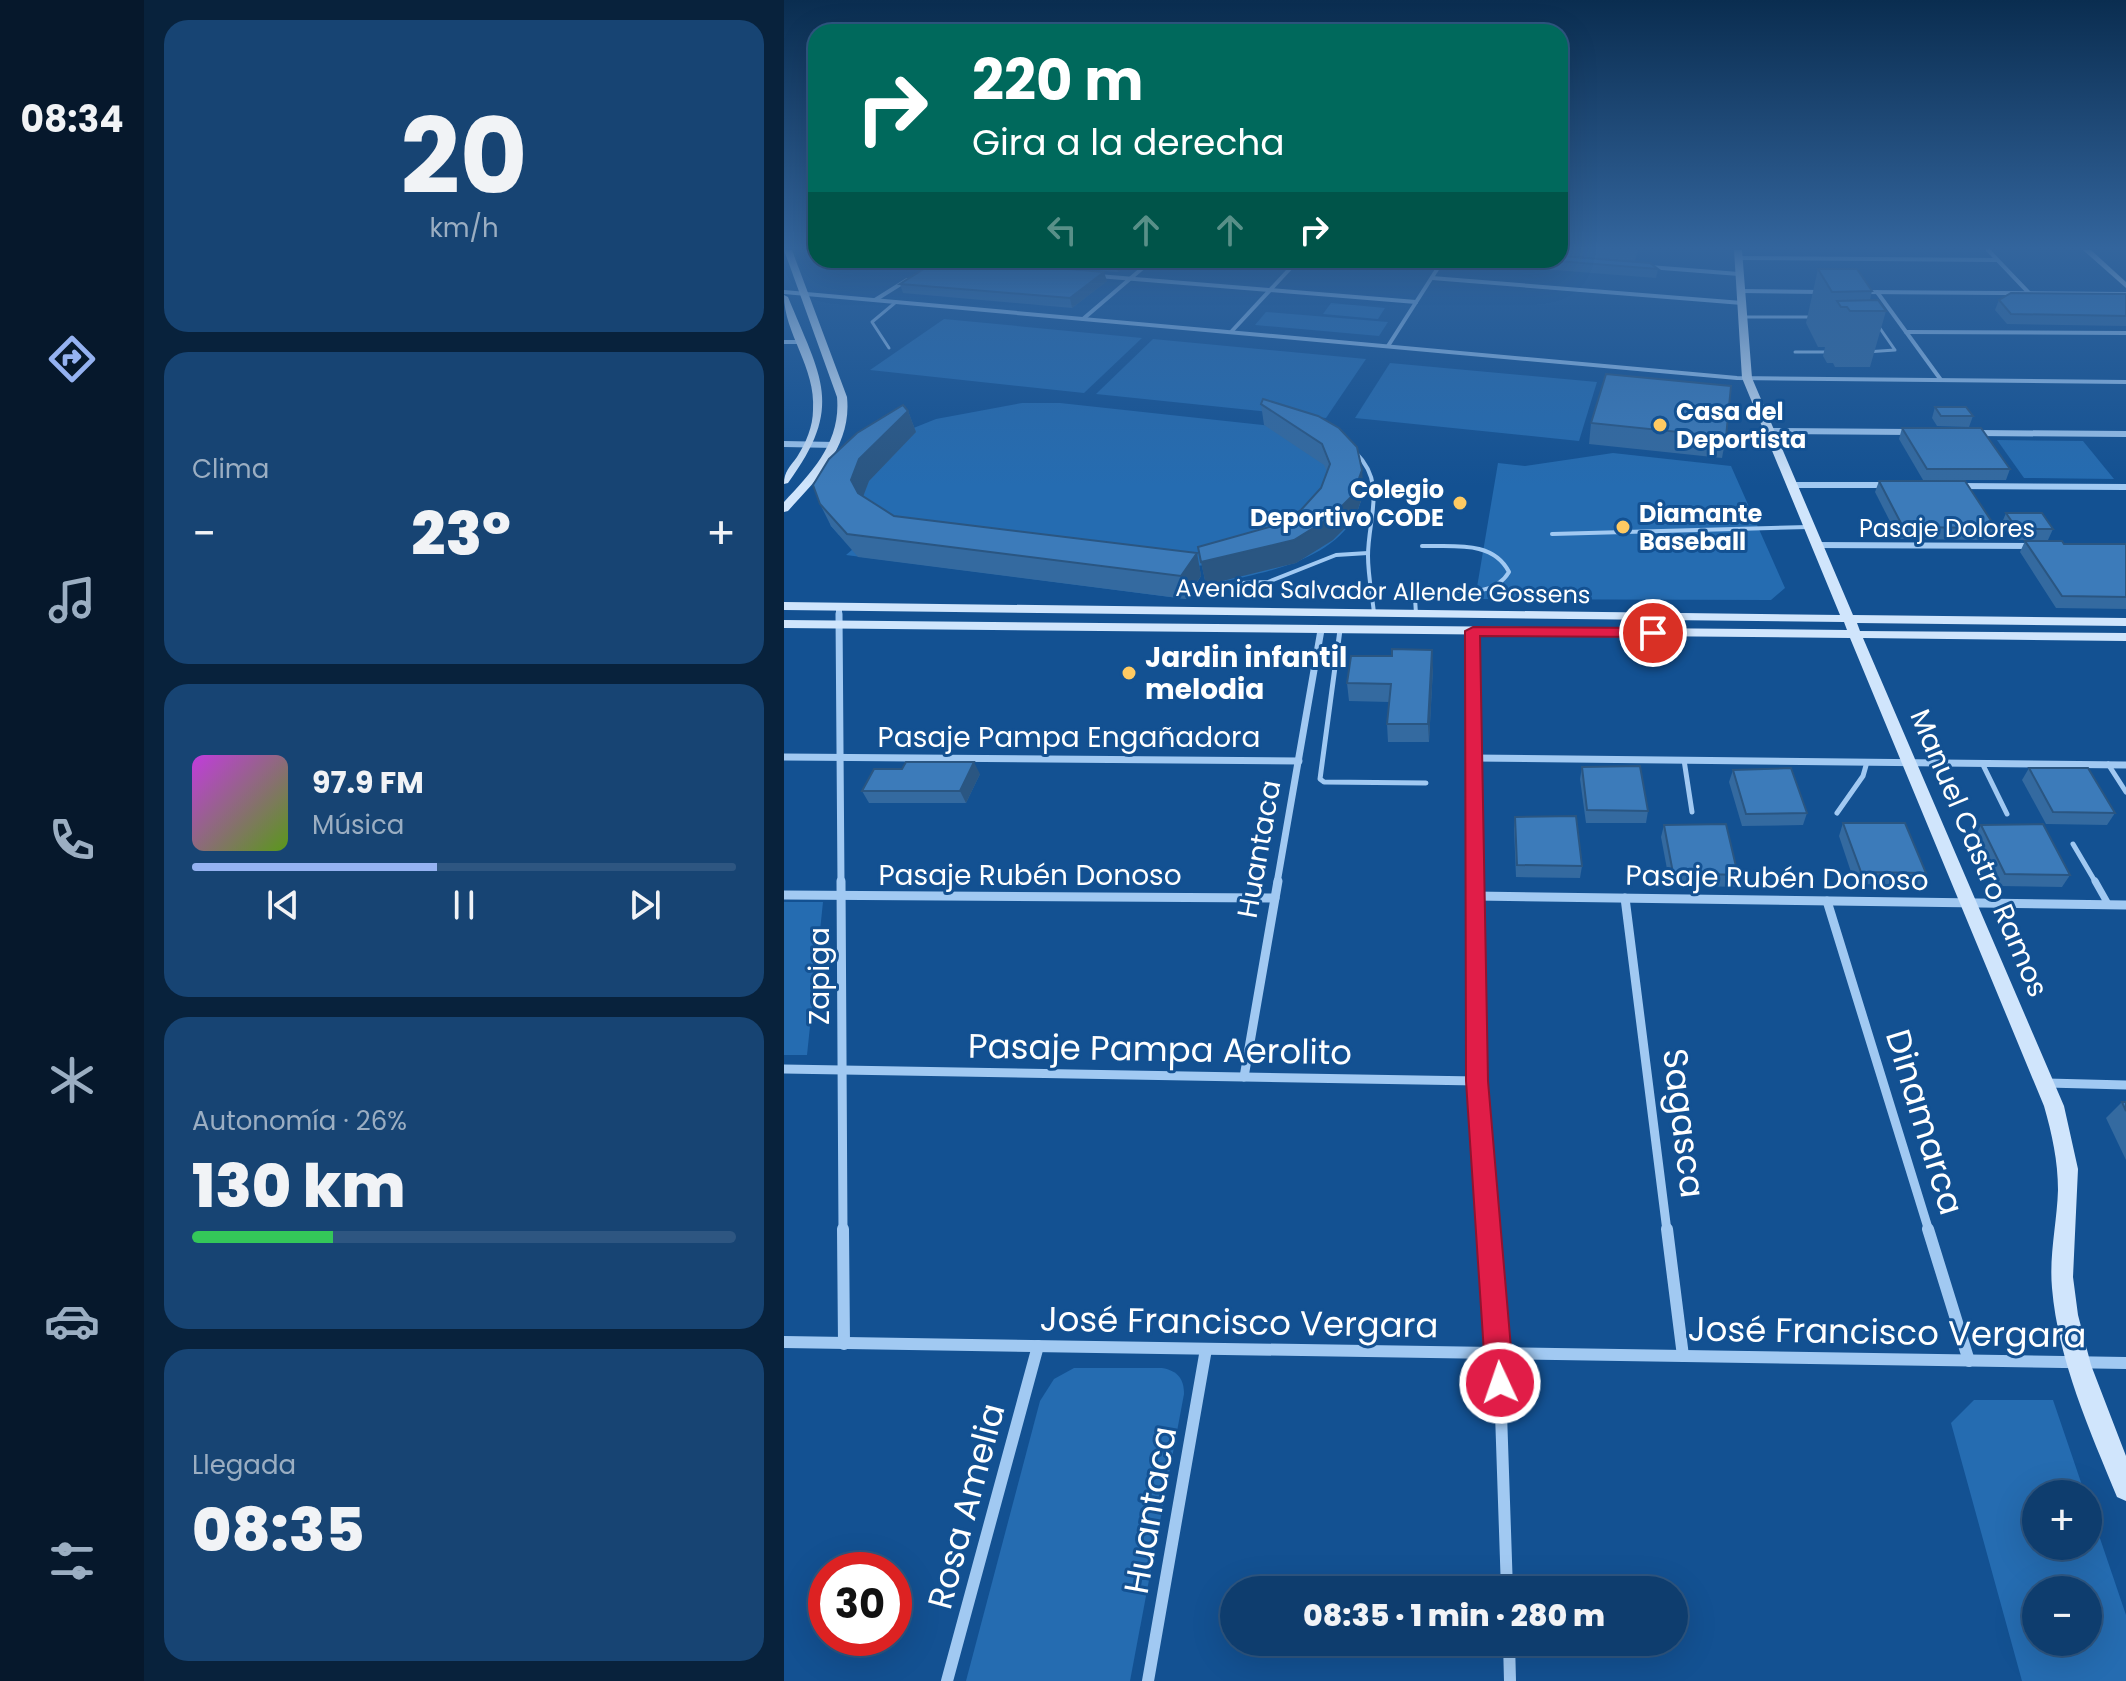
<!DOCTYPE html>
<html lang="es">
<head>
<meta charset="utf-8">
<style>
	:root { --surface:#0e3d6e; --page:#174473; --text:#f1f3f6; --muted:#9baec2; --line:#2e5681; --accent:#95b2f1 }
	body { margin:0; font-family:Poppins,sans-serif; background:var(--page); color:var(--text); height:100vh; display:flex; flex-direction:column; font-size:30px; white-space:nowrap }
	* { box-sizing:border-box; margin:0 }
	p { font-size:26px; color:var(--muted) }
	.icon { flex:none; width:44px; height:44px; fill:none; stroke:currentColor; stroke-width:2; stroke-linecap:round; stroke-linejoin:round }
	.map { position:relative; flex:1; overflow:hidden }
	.side { display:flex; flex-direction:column; gap:20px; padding:20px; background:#08223c; width:640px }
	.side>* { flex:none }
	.banner { position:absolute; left:24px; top:24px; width:760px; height:244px; border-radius:24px; box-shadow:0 8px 32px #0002,0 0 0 2px var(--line); background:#00695c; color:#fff; overflow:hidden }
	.buttons { position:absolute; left:1238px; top:1480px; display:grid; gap:16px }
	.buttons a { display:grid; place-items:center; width:80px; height:80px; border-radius:50%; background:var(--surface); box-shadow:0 8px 32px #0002,0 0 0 2px var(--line); font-size:40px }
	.speed { position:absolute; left:24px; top:1552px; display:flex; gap:16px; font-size:40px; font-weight:700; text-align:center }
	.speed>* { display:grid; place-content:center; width:104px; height:104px; border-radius:50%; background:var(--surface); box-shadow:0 8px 32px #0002,0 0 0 2px var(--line); line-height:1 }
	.speed .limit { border:12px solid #d22; background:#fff; color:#111 }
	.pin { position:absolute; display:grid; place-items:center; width:68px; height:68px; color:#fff; margin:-34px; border:4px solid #fff; border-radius:50%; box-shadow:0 2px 8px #0007 }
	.me { position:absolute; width:88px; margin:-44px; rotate:357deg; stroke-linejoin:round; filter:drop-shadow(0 0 6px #0008) }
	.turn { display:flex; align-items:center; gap:28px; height:168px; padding:0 32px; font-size:36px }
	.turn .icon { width:104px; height:104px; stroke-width:2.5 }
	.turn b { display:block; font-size:56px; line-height:68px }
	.lanes { display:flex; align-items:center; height:76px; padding:0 32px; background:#0003; justify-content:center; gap:40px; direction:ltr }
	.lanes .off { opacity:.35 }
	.big { font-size:60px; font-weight:800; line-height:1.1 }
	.side .widget { flex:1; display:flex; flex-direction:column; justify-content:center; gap:12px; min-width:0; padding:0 28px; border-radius:24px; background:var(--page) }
	.side .dial { align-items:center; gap:0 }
	.dial b { font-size:104px; line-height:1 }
	.song { display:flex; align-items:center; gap:24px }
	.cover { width:96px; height:96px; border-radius:12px; background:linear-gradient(135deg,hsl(290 70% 55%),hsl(90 70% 35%)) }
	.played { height:8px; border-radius:4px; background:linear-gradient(90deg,var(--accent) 45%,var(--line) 45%) }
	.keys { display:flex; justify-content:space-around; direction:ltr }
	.heat { display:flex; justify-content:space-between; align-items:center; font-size:44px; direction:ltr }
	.charge { height:12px; border-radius:6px; background:linear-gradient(90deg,#34c759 26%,var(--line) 0) }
	.trip { position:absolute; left:436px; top:1576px; width:468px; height:80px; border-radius:40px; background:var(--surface); box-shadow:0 8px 32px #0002,0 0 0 2px var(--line); font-weight:800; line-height:80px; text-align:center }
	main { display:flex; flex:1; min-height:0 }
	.tab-bar { display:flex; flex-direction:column; width:144px; justify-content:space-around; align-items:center; background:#06182c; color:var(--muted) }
	.tab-bar .icon { width:56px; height:56px }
	.tab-bar .active { color:var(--accent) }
	.tab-bar b { font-size:36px; color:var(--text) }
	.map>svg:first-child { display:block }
	.green { fill:#256cb1; fill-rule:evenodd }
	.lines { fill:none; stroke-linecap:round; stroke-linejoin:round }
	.lane-far3 { stroke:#a1c9f2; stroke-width:3 }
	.lane-far2 { stroke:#a1c9f2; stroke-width:4 }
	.lane-far1 { stroke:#a1c9f2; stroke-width:5 }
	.lane { stroke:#a1c9f2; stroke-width:7 }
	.street-far4 { stroke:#a1c9f2; stroke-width:4 }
	.street-far3 { stroke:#a1c9f2; stroke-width:6 }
	.street-far2 { stroke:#a1c9f2; stroke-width:7 }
	.street-far1 { stroke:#a1c9f2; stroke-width:9 }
	.street { stroke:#a1c9f2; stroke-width:12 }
	.secondary { fill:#d0e5fc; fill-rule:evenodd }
	.wall { fill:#346aa0 }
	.shaded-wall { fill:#2a5682 }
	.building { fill:#3c7bba; stroke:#2a5682; stroke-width:2 }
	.route { fill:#e11d48; stroke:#92132f; stroke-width:2 }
	.poi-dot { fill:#ffca62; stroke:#135192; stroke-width:3 }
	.labels { text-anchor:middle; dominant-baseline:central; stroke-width:6; stroke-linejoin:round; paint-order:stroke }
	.far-poi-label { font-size:24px; font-weight:bold; fill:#fff; stroke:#135192; text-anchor:start }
	.far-street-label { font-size:24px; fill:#fff; stroke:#135192 }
	.poi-label { font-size:28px; font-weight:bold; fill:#fff; stroke:#135192; text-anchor:start }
	.street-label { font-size:28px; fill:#fff; stroke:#135192 }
	.near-street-label { font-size:34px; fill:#fff; stroke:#135192 }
</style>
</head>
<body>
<main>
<nav class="tab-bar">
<b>08:34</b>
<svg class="icon active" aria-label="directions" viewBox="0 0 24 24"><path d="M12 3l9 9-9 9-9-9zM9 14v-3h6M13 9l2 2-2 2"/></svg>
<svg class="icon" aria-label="music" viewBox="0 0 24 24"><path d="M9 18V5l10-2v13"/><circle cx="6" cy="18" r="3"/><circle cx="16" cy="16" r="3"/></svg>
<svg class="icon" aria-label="phone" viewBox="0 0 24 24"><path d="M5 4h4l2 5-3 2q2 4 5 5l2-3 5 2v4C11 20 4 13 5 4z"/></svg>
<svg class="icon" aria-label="climate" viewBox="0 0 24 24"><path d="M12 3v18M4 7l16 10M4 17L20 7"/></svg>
<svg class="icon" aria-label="car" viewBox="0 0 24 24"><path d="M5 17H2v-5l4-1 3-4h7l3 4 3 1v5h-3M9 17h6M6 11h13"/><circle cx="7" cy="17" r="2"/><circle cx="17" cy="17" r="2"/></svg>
<svg class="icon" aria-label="filters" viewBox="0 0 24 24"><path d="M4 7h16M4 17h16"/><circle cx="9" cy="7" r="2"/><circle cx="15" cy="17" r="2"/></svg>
</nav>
<section class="side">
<div class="widget dial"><b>20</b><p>km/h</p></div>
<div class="widget"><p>Clima</p>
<div class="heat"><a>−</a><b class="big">23°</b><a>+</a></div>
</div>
<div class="widget">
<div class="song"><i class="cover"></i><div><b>97.9 FM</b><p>Música</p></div></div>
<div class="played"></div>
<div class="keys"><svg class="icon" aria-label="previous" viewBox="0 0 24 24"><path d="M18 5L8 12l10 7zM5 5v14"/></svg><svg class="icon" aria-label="pause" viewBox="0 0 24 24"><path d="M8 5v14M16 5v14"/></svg><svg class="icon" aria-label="next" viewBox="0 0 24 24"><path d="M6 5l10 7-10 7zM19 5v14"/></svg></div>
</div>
<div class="widget"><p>Autonomía · 26%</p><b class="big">130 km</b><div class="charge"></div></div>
<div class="widget"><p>Llegada</p><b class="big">08:35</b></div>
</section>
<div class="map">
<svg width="1342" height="1681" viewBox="0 0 1342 1681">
	<rect width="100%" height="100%" fill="#135192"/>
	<g class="green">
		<polygon points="547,303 601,308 594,319 539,314"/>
		<polygon points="482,312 604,322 595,336 471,325"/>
		<polygon points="160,319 358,338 300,393 86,370"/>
		<polygon points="369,339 582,359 542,418 312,394"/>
		<polygon points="606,363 813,382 795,441 571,418"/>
		<path d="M238 403H276L507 428 580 492C577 500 575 509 571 516 547 560 481 573 437 582L431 564 403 567 398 573 417 576 402 599 62 555 85 535 93 522 55 535 47 526 40 507 117 433 152 419Z"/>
		<polygon points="1213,440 1299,441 1330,479 1240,478"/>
		<polygon points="829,453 947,466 1001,588 987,600 691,599 714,463 741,466"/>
		<polygon points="0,902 39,902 23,1055 0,1055"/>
		<path d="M290 1368H378C394 1371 400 1379 400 1394L346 1681H182L256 1401 270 1379Z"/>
		<path d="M1190 1400H1269L1301 1494H1252V1546H1304V1503L1342 1615V1681H1238L1167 1423ZM1252 1590H1304V1642H1252Z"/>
	</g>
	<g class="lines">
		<g class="lane-far3">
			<polyline points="958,317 1029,317"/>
			<polyline points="105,348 88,322 112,302"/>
			<polyline points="1011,352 1047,352"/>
			<polyline points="1082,352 1111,350 1093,324"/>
		</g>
		<g class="lane-far2">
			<path d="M572 453C603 484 584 517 584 556 584 575 588 594 590 613"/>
			<polyline points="768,534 1024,527"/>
			<polyline points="457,583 484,582 552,555 584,553"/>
			<path d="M632 614 631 598 637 589C667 587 707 602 725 572 709 540 669 547 638 546"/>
		</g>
		<g class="lane-far1">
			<polyline points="556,630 536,779 540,782 642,783"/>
			<polyline points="900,760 908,812"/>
			<polyline points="1198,763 1223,814"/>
			<polyline points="1324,764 1342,792"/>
			<polyline points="1053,813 1079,776 1083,762"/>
			<polyline points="1289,844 1312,883"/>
		</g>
		<polyline class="lane" points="1311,881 1324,904"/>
		<g class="street-far4">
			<polyline points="1204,250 1245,293"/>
			<polyline points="954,258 1213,260"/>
			<polyline points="127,260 161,263"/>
			<polyline points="568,260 655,267"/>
			<polyline points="865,267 955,274"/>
			<polyline points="314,276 632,302"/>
			<polyline points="648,278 958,303"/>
			<polyline points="957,291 1037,292"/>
			<polyline points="0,292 953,378 1342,382"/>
			<polyline points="1079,292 1342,294"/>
			<polyline points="1093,292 1157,380"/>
			<polyline points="91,300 123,280"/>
			<polyline points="299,319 368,260"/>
			<polyline points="447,332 514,260"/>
			<polyline points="1122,332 1342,333"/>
			<polyline points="0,342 17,342"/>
			<polyline points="604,346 659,260"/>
		</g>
		<g class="street-far3">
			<polyline points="984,431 1127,432"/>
			<polyline points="1193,433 1342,434"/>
			<polyline points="0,444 51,445"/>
			<polyline points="1006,485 1101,485"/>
			<polyline points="1175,486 1342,487"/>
			<polyline points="1031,545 1247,546"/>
			<polyline points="55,608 55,616"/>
		</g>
		<g class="street-far2">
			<polyline points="55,614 57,883"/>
			<polyline points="689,631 691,883"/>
			<polyline points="0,757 515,761"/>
			<polyline points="690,758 1342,765"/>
			<polyline points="493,883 537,630"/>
		</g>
		<g class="street-far1">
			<polyline points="57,881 59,1231"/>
			<polyline points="691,881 693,1081 705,1231"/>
			<polyline points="0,895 491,898"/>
			<polyline points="691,896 1342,905"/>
			<polyline points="841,898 883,1231"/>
			<polyline points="1043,901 1145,1231"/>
			<polyline points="0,1069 693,1081"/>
			<polyline points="460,1077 494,881"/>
			<polyline points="1263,1083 1342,1085"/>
		</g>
		<g class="street">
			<polyline points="59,1229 60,1344"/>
			<polyline points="705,1229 715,1354 723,1590"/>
			<polyline points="883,1229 899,1356"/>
			<polyline points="1144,1229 1185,1361"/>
			<polyline points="0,1342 1342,1363"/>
			<polyline points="725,1642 726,1681"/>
			<polyline points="163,1681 254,1346"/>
			<polyline points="364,1681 422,1349"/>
		</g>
		<g class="secondary">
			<path d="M0 250H8L63 397C68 446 34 478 4 511L0 512V502C29 471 57 442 53 397Z"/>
			<path d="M950 250H958L968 378 1069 615 1342 618V626L1073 623 1076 631 1342 633V641L1079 638 1280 1106 1294 1169 1289 1277 1294 1315 1307 1365 1342 1456V1501L1333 1497C1306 1431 1274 1360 1268 1288 1265 1255 1273 1223 1274 1190 1274 1161 1268 1134 1260 1106L1066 638 0 628V620L1063 630 1060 622 0 610V602L1056 615 958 378Z"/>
			<polygon points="1299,250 1307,250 1342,282 1342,288"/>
			<path d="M0 295 4 297C37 378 61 406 4 483L0 484C0 471 6 467 13 457 22 443 29 426 29 410 32 367 0 334 0 295Z"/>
		</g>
	</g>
	<g class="wall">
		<polygon points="776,250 854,250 851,261 776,255"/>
		<polygon points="187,260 348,260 334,272"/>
		<polygon points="758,260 874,269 872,278 758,269"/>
		<polygon points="1034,269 1088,291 1086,300 1102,311 1086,367 1051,367 1049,363 1043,363 1039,356 1041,347 1034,347 1022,323"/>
		<polygon points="323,281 288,308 119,293 116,284"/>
		<polygon points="1342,294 1342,326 1223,324 1211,310 1215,300"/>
		<polygon points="477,404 534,416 580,492 571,518 549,540 512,563 422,585 414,547 489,526 517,510 537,488 543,472 540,465 480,425"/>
		<polygon points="1151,407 1189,416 1185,427 1153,426 1148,418"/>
		<polygon points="124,411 132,432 85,481 79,497 110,516 413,553 417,576 402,599 74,557 47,526 36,504"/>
		<polygon points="807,423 942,437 938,458 805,444"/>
		<polygon points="1118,428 1226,469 1222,480 1139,480 1115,439"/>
		<polygon points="1095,481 1212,528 1207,540 1115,539 1091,492"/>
		<polygon points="1222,513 1269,529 1264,540 1228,540 1217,525"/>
		<polygon points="1241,541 1280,544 1342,544 1342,609 1272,608 1236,552"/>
		<polygon points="649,668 645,742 604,742 603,724 605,702 565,701 563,683"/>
		<polygon points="798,767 864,811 862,823 802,823 796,779"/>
		<polygon points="1245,768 1331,813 1323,825 1262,824 1238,780"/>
		<polygon points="949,770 1023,813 1019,825 958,826 945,782"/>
		<polygon points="196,774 182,803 85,803 78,791"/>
		<polygon points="731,817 798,866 796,878 732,877 730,829"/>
		<polygon points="1059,823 1142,873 1136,885 1071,884 1055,836"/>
		<polygon points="880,825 954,875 951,887 886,885 877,837"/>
		<polygon points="1197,825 1286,875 1278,887 1214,886 1191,837"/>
		<polygon points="1338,1102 1342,1102 1342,1160 1322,1118"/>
	</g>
	<g class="shaded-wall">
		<polygon points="335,260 348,260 334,272 331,263"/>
		<polygon points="320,272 323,281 288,308 286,298"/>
		<polygon points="124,411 132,432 85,481 77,502 67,480 75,459"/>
		<polygon points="578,470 580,492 571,518 549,540 512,563 422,585 417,562 510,540"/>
		<polygon points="413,553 417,576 402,599 397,576"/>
		<polygon points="648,650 649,668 645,742 644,724"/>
		<polygon points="190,762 196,774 182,803 176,791"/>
	</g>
	<g class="building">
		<polygon points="776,256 866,263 874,269 760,260 776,260"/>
		<polygon points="154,260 176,260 320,272 286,298 116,284"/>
		<polygon points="298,260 335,260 331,263"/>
		<polygon points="1034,269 1073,269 1088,291 1048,292"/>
		<polygon points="1227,293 1342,294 1342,316 1227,314 1215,300"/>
		<polygon points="1094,300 1102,311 1066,311 1063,307 1057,307 1053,301"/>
		<polygon points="822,374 947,386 942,437 807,423"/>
		<polygon points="479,399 534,416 555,428 573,447 578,470 569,495 547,517 510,540 417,562 414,547 489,526 517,510 537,488 546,464 538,444 477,404"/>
		<polygon points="119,405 124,411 75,459 67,480 74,493 110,516 413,553 397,576 63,534 36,504 29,485 45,459 73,433"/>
		<polygon points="1151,407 1182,407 1189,416 1157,416"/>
		<polygon points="1118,428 1197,428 1226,469 1143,469"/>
		<polygon points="1095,481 1181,481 1212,528 1119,527"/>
		<polygon points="1222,513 1258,513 1269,529 1233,529"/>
		<polygon points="1241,541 1278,541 1280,544 1342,544 1342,597 1278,596"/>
		<polygon points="608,649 648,650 644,724 603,724 607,684 563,683 567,656 608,656"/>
		<polygon points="122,762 190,762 176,791 78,791 90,769 118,769"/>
		<polygon points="856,766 864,811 803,810 798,767"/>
		<polygon points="1007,768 1023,813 962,814 949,770"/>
		<polygon points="1245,768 1304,768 1331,813 1269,812"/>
		<polygon points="792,816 798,866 733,865 731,817"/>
		<polygon points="1059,823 1121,823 1142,873 1077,872"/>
		<polygon points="942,824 954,875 889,873 880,825"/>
		<polygon points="1259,824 1286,875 1221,874 1197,825"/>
		<polygon points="1338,1102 1342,1102 1342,1111"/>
	</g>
	<linearGradient id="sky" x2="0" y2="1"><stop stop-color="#0a2d50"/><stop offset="0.51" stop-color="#33659d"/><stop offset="1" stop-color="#33659d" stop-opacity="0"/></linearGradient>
	<rect width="1342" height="486" fill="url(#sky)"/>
	<polygon class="route" points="689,627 869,628 877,633 869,637 696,636 704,1081 730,1383 726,1393 716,1397 706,1393 702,1383 682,1081 681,631"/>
	<g class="poi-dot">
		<circle cx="876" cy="425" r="8"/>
		<circle cx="676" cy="503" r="8"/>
		<circle cx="839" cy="527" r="8"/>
		<circle cx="345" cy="673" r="8"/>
	</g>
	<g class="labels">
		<g class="far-poi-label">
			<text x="892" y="411">Casa del<tspan x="892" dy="28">Deportista</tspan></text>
			<text x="660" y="489" text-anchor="end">Colegio<tspan x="660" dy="28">Deportivo CODE</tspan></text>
			<text x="855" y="513">Diamante<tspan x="855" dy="28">Baseball</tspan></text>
		</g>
		<g class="far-street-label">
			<text x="1163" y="528">Pasaje Dolores</text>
			<text transform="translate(599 591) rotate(1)">Avenida Salvador Allende Gossens</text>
		</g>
		<g class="poi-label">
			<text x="361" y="657">Jardin infantil<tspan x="361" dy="32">melodia</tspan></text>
		</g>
		<g class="street-label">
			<text x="285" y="737">Pasaje Pampa Engañadora</text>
			<text transform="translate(475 849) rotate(-80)">Huantaca</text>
			<text transform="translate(1195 853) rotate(67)">Manuel Castro Ramos</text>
			<text x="246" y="875">Pasaje Rubén Donoso</text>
			<text transform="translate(993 878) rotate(1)">Pasaje Rubén Donoso</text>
			<text transform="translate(35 976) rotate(-90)">Zapiga</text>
		</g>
		<g class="near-street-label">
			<text transform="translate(376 1049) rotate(1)">Pasaje Pampa Aerolito</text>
			<text transform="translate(1141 1122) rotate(73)">Dinamarca</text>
			<text transform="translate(900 1123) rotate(83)">Sagasca</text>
			<text transform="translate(455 1322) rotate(1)">José Francisco Vergara</text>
			<text transform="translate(1103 1332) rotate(1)">José Francisco Vergara</text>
			<text transform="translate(182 1506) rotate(-75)">Rosa Amelia</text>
			<text transform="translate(366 1510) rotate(-80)">Huantaca</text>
		</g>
	</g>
</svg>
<div class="buttons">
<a>+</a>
<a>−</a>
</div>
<div class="speed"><div class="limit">30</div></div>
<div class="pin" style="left:869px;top:633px;background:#d93025"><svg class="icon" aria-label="arrive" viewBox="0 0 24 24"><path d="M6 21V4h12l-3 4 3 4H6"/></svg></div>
<svg class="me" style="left:716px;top:1383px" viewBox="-20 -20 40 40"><circle r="17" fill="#e11d48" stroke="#fff" stroke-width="3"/><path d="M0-11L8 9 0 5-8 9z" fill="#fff"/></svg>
<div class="trip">08:35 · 1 min · 280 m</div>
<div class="banner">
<div class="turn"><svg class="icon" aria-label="right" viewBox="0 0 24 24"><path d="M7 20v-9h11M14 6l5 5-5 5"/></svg><div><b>220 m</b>Gira a la derecha</div></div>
<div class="lanes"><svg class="icon off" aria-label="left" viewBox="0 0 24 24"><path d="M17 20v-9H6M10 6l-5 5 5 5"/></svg><svg class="icon off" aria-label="ahead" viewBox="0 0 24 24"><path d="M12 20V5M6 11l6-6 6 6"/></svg><svg class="icon off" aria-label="ahead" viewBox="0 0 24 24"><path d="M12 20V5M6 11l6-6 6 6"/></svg><svg class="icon" aria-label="right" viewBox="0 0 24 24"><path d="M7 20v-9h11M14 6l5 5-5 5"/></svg></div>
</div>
</div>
</main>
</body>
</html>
